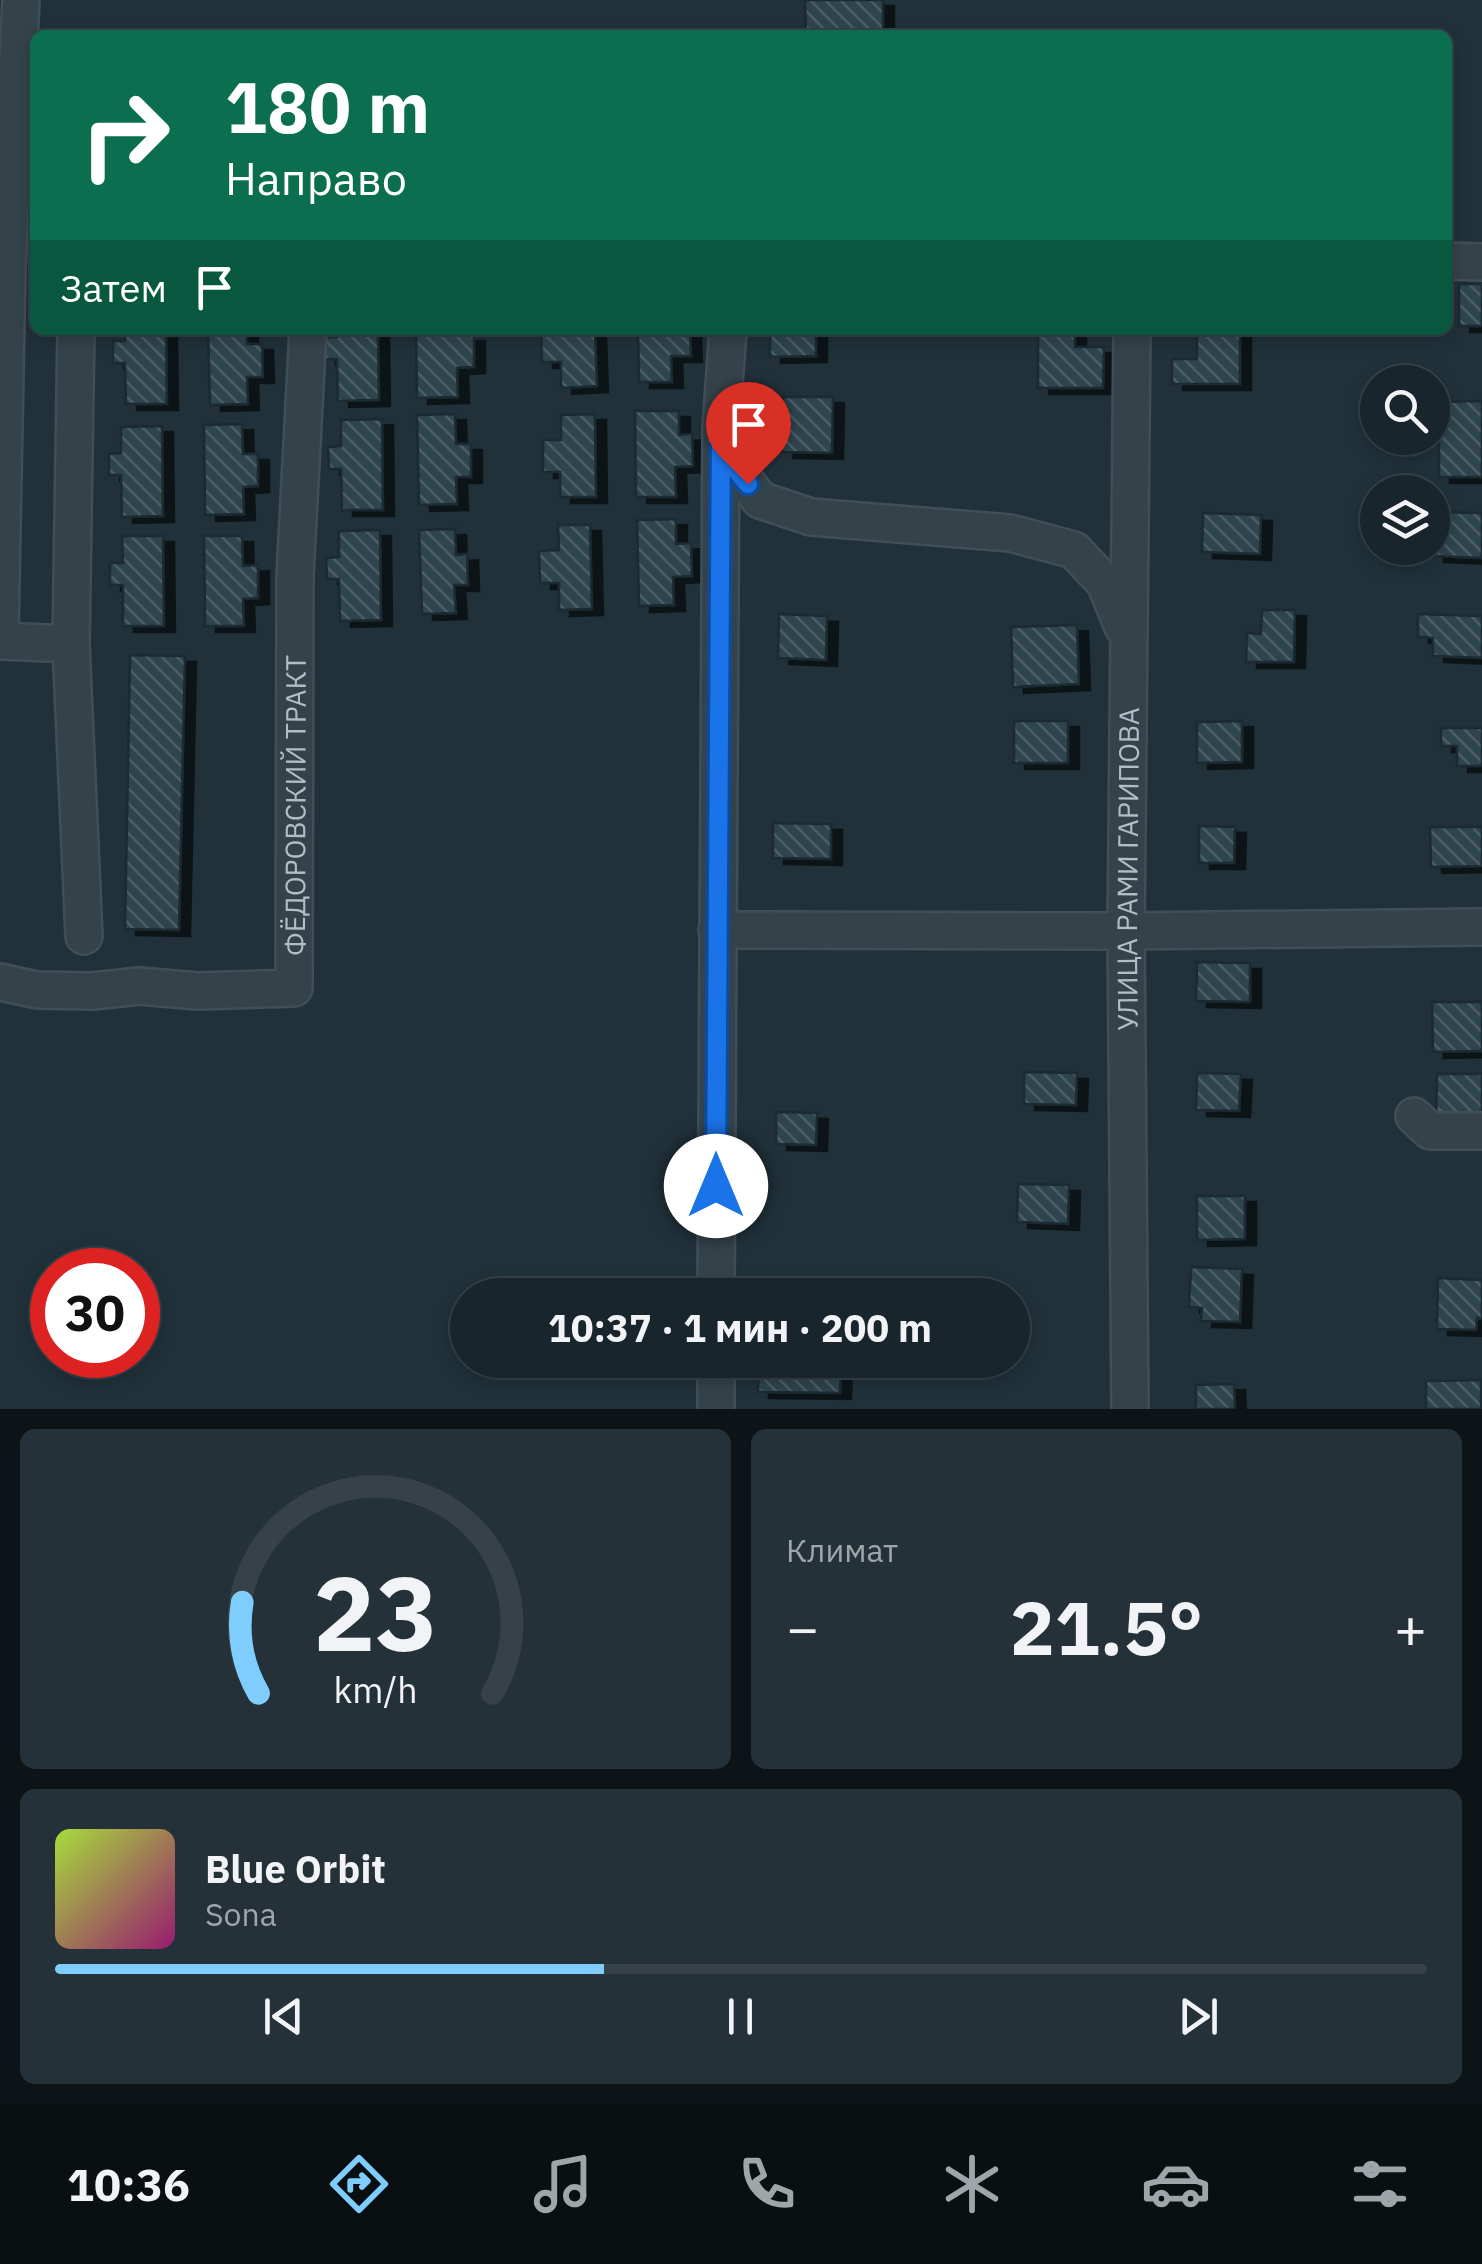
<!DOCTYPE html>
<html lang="ru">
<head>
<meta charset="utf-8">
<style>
	:root { --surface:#18252c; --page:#253138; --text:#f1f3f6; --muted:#9fa5a9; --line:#364248; --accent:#7ecdfc }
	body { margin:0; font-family:"IBM Plex Sans",sans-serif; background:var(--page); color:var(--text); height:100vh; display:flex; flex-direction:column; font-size:38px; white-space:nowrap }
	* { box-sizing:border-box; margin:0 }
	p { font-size:32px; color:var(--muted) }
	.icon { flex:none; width:55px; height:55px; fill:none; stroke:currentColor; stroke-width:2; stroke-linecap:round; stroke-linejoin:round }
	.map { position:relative; height:1409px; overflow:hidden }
	.side { display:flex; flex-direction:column; gap:20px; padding:20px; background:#0d1418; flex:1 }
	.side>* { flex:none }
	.guide { position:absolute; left:30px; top:30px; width:1422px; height:305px; border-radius:15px; box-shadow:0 5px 15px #0003,0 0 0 2px var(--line); background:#0b6e4f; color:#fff; overflow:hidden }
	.buttons { position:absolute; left:1360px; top:365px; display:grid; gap:20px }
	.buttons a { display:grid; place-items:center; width:90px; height:90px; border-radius:50%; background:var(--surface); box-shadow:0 5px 15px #0003,0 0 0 2px var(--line); font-size:50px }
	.speed { position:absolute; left:30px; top:1248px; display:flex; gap:20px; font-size:50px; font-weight:700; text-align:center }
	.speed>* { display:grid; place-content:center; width:130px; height:130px; border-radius:50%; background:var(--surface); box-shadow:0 5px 15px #0003,0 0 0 2px var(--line); line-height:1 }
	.speed .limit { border:15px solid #d22; background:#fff; color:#111 }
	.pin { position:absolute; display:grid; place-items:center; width:85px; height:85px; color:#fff; margin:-102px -42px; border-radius:50% 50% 50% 0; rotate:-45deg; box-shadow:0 0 10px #0007 }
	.pin .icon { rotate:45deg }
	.me { position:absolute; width:110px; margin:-55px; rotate:0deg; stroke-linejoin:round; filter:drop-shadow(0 0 8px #0008) }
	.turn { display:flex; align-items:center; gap:35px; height:210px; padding:0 30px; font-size:45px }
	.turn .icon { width:130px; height:130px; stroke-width:2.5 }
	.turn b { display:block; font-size:70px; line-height:85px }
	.then { display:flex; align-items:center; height:95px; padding:0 30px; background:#0003; gap:20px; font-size:38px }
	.big { font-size:75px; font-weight:700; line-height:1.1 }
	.side .tile { flex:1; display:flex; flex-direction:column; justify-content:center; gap:15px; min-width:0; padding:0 35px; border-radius:15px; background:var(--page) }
	.side .dial { align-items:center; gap:0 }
	.dial svg { height:260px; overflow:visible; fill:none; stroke:var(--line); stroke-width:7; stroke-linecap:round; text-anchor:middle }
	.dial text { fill:var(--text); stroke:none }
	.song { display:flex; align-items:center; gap:30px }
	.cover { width:120px; height:120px; border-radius:15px; background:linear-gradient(135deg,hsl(80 70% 55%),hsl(320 70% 35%)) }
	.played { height:10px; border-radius:5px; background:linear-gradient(90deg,var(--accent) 40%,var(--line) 40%) }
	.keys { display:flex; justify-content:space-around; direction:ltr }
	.heat { display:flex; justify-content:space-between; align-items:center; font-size:55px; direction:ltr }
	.side .tiles { flex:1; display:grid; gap:20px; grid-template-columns:1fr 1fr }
	.tile:last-child { grid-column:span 2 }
	.trip { position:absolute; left:450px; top:1278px; width:580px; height:100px; border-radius:50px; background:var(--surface); box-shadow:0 5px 15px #0003,0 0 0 2px var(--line); font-weight:700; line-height:100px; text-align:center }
	.dock { display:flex; height:160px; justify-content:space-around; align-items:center; background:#0a0f12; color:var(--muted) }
	.dock .icon { width:70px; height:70px }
	.dock .current { color:var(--accent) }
	.dock b { font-size:45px; color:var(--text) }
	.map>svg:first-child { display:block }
	.building { fill:url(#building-back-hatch); stroke:#1b2931; stroke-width:2.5; filter:url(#shadow) }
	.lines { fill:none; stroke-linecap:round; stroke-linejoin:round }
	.minor-casing { stroke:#404e57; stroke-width:40 }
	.minor { stroke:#34424a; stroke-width:35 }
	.route-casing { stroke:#114b97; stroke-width:25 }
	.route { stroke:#1a73e8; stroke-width:18 }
	.labels { text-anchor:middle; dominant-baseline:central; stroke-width:10; stroke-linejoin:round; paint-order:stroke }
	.street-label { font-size:28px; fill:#afbec7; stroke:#19272f }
</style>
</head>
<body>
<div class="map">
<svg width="1482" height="1409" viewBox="0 0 1482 1409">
	<defs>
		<pattern id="building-back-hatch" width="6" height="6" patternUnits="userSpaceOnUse" patternTransform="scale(2.5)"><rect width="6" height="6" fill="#2f444e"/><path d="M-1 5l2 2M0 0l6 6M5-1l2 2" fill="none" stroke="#4b5d66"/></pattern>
		<filter id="shadow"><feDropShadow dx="11" dy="6" stdDeviation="0" flood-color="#0009"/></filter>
	</defs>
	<rect width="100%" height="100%" fill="#20313a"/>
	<g class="building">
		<polygon points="805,0 883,0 883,35 806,35"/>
		<rect x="1459" y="284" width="23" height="42"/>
		<polygon points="125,330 166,330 167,404 126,404 125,363 113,363 113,341 125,341"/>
		<polygon points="208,330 247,330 247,344 262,344 263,377 247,377 248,404 210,405"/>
		<polygon points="337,330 378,330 379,400 338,401 337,359 325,359 324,337 337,337"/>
		<polygon points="416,330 456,330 456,335 474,335 474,367 457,368 458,397 417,398"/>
		<polygon points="541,330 595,330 597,386 561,388 561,362 542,362"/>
		<polygon points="638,330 690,330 691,356 671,356 672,382 639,382"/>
		<polygon points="770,330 816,330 816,356 770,357"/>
		<polygon points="1038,330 1075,330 1075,347 1104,347 1103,388 1038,388"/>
		<polygon points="1197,330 1240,330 1240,384 1172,384 1172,359 1197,359"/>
		<polygon points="783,397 833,397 832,453 782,452"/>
		<polygon points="1482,401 1482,477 1439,477 1439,402"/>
		<polygon points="635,411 679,411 679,435 692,434 693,466 675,467 676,497 636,497"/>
		<polygon points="455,414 456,444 471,444 471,477 456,477 457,504 419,505 417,415"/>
		<polygon points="595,414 596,497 560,497 560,472 543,472 543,440 561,440 561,415"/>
		<polygon points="382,419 383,510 342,510 341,469 329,469 328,447 341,446 341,420"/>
		<polygon points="242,424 243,454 258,454 258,486 243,487 244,514 205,515 204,425"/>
		<polygon points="162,426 163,516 122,517 121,475 109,475 109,454 121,453 121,427"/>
		<polygon points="1434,512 1482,513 1482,558 1433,556"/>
		<polygon points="1203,513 1261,515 1260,554 1202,552"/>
		<polygon points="676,519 676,544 691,543 692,576 673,577 674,605 639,606 637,520"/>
		<polygon points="558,525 590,525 592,609 559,610 559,583 540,583 539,551 559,550"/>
		<polygon points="455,529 456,555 467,554 468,585 454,585 456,613 422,614 419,530"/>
		<polygon points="380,530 381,620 340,621 339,579 327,579 326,558 339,557 339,531"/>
		<polygon points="122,536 163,536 164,626 123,626 123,585 110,585 110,563 123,563"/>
		<polygon points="204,536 242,536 243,566 258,565 258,598 243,599 244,626 205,626"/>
		<polygon points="1262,610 1295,610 1294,662 1246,662 1247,633 1261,634"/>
		<polygon points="779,614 827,616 826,660 778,658"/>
		<polygon points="1418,614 1482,616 1482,658 1433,656 1433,638 1418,637"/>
		<polygon points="1077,625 1079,684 1013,687 1011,627"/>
		<polygon points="130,655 185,656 179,930 125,929"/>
		<rect x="1014" y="721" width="54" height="42"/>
		<polygon points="1242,721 1242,762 1197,763 1197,722"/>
		<polygon points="1441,728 1482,728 1482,766 1457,766 1457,746 1441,746"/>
		<polygon points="773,823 831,824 831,859 773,858"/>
		<polygon points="1199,826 1235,827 1234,863 1199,863"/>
		<polygon points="1430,827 1482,827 1482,866 1431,867"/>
		<polygon points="1197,962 1250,963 1250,1002 1196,1001"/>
		<polygon points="1432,1002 1482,1002 1482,1051 1433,1052"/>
		<polygon points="1024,1072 1077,1073 1076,1105 1024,1104"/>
		<polygon points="1197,1073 1241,1074 1239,1111 1196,1110"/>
		<polygon points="1437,1074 1482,1074 1482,1120 1436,1120"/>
		<polygon points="776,1112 817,1113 816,1145 776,1144"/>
		<polygon points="1018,1184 1069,1185 1068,1224 1017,1222"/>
		<polygon points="1197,1196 1245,1196 1245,1239 1197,1240"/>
		<polygon points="1191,1267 1242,1269 1240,1322 1201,1321 1202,1308 1189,1307"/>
		<polygon points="1438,1278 1482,1280 1482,1319 1477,1318 1476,1330 1437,1329"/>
		<polygon points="829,1279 829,1295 780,1295 780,1280"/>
		<polygon points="759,1360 841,1360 840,1393 758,1392"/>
		<polygon points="1481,1380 1481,1409 1426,1409 1426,1381"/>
		<polygon points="1234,1384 1235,1409 1196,1409 1196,1385"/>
	</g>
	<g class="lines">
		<g class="minor-casing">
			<g id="minor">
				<polyline points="1448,261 1482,262"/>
				<polyline points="725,440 735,467 760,500 811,517 1010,533 1074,550 1105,583 1123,627"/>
				<polyline points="0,633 7,268 21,0"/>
				<polyline points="0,641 71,644 76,330"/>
				<polyline points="71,644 84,936"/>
				<polyline points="717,930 1126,931 1482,927"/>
				<path id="s1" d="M0 982 37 990 93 991 139 986 198 991 294 988 295 576 308 330"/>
				<polyline points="1414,1116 1430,1131 1482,1131"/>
				<polyline points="716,1295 721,427 728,330"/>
				<polyline points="716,1409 716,1360"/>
				<path id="s2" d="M1130 1409 1126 931 1132 330"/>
			</g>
		</g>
		<use href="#minor" class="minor"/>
	</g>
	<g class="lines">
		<g class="route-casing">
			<polyline id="route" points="716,1186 721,426 735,468 748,484"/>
		</g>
		<use href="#route" class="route"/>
	</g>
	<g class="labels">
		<g class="street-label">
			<text stroke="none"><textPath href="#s1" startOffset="478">ФЁДОРОВСКИЙ ТРАКТ</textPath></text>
			<text stroke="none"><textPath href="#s2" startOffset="540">УЛИЦА РАМИ ГАРИПОВА</textPath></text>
		</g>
	</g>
</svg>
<div class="buttons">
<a><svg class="icon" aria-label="search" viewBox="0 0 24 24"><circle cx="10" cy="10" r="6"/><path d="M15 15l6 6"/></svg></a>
<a><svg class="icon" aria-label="layers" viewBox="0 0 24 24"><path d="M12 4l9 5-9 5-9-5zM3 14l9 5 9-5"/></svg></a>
</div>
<div class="speed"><div class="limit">30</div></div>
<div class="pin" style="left:748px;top:484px;background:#d93025"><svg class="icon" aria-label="arrive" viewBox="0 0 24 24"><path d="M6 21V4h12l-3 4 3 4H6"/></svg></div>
<svg class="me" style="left:716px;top:1186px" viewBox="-20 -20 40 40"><circle r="19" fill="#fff"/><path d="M0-13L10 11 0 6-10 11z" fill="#1a73e8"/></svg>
<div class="trip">10:37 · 1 мин · 200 m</div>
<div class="guide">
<div class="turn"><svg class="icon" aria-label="right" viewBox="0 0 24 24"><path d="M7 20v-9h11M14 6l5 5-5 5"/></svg><div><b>180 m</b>Направо</div></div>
<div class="then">Затем<svg class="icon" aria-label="arrive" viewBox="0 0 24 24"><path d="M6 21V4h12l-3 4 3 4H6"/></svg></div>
</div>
</div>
<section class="side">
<div class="tiles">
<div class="tile dial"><svg viewBox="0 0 100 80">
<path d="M14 69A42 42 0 1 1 86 69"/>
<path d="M14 69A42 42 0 0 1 9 41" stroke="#7ecdfc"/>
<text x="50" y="56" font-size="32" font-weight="700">23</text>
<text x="50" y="72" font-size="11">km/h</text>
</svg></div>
<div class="tile"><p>Климат</p>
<div class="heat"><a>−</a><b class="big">21.5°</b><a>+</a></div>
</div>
<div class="tile">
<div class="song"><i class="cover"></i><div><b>Blue Orbit</b><p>Sona</p></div></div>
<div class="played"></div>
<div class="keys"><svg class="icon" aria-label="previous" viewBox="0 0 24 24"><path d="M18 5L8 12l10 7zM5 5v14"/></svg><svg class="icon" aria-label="pause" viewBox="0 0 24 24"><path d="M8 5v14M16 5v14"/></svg><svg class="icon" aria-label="next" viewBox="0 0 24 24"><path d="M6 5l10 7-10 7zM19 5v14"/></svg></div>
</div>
</div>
</section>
<nav class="dock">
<b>10:36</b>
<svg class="icon current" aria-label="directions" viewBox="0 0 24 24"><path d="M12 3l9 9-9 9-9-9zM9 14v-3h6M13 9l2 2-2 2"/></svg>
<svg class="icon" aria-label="music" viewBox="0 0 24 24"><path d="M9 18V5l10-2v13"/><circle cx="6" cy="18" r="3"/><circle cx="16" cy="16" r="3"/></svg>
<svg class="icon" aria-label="phone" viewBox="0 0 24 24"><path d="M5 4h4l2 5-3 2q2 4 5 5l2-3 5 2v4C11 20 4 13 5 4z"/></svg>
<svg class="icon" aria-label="climate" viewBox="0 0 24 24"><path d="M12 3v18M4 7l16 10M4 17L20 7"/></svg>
<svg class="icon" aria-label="car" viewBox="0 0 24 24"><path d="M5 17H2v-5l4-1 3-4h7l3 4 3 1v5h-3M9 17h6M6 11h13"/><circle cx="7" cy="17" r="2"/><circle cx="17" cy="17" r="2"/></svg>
<svg class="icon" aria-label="filters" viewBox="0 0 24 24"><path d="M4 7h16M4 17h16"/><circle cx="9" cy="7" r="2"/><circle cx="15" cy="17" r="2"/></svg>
</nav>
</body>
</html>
